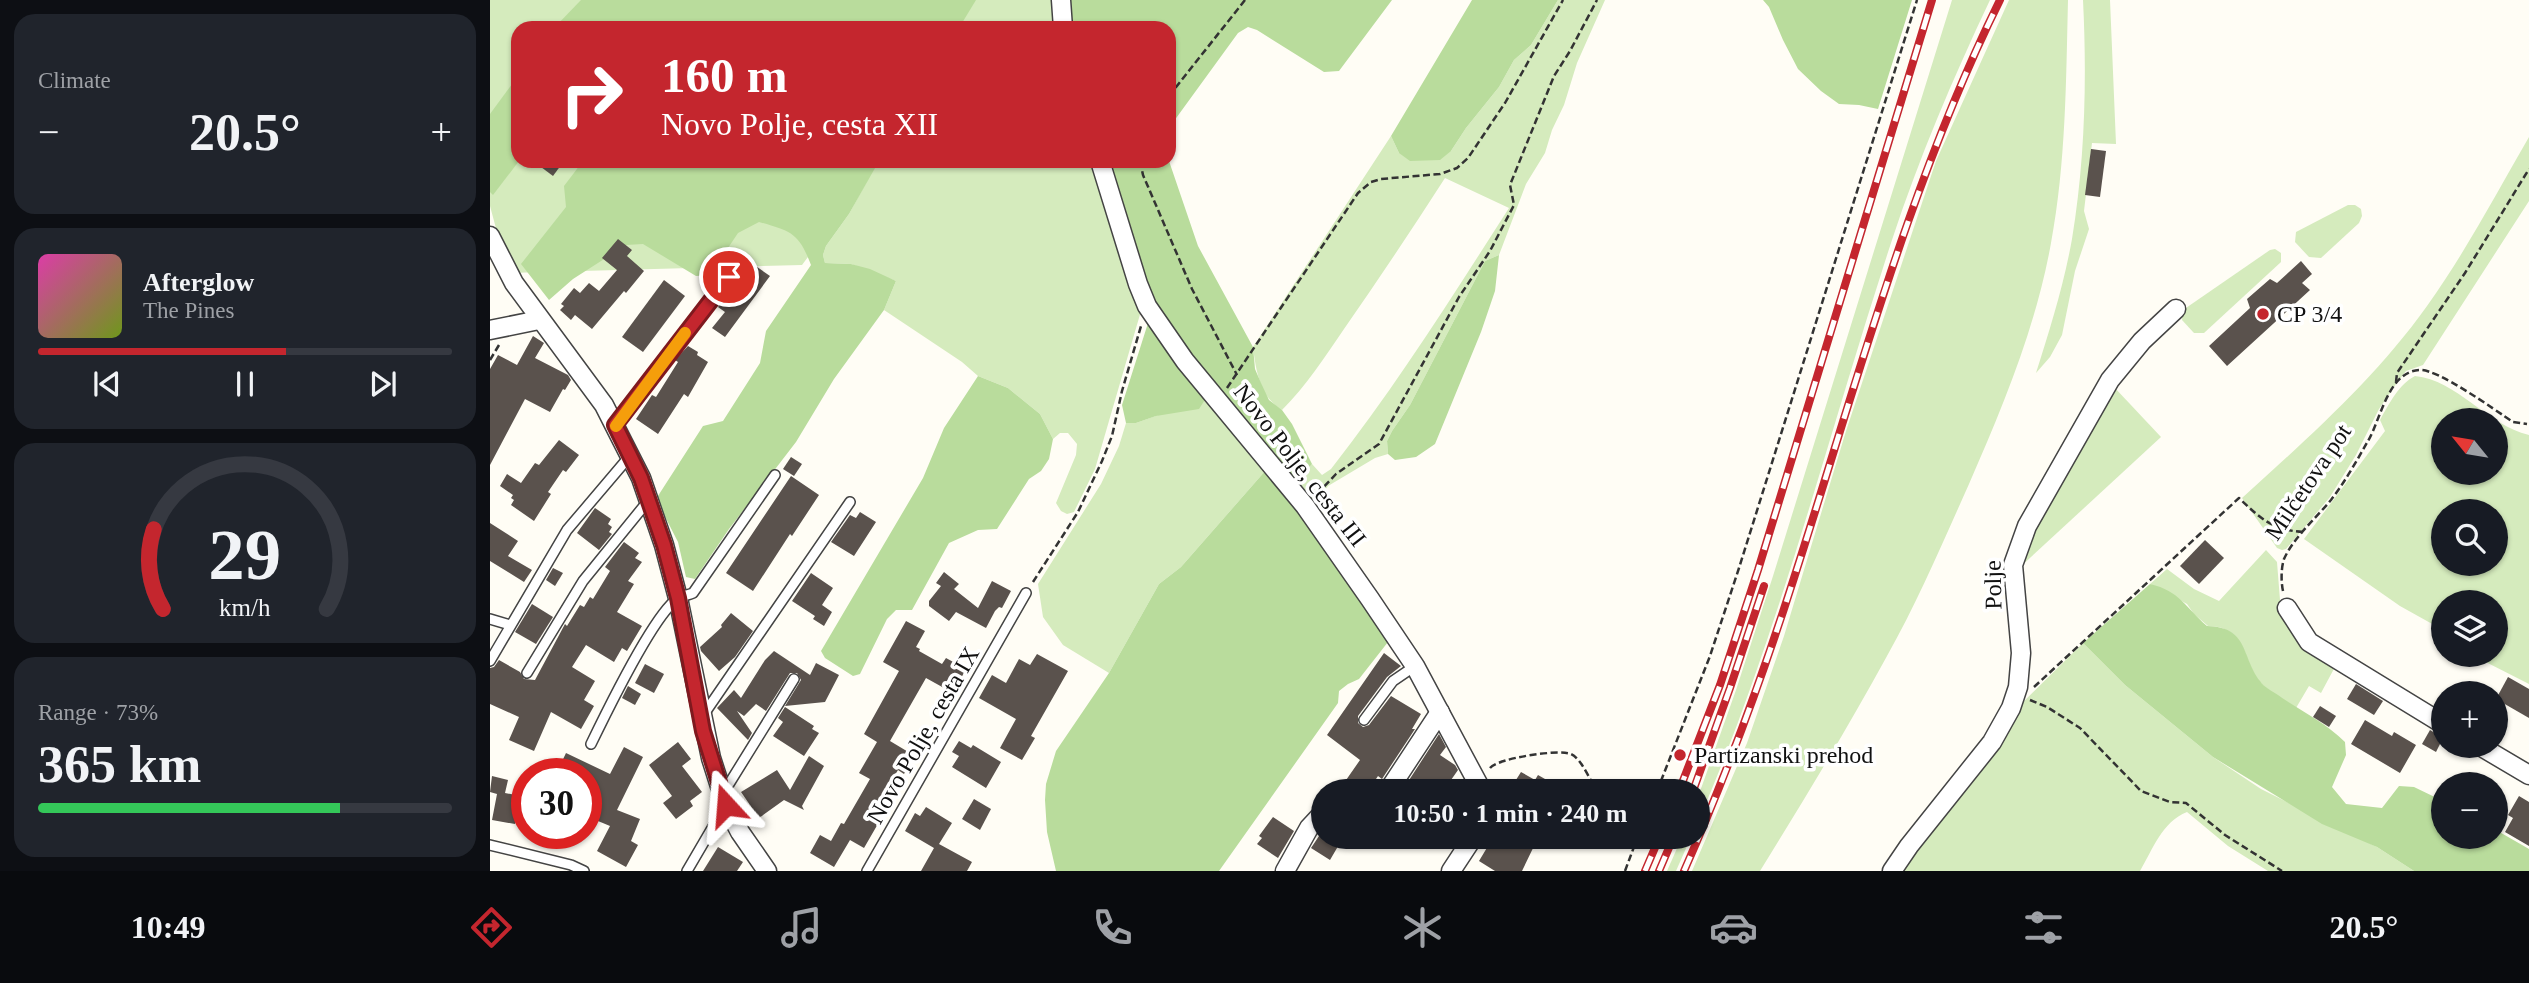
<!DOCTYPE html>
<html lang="en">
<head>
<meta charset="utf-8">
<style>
	:root { --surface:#171b24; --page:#20242c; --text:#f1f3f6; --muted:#9ea1a6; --line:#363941; --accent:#c4262e }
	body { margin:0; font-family:"Times New Roman",serif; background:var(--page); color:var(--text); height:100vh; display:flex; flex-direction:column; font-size:26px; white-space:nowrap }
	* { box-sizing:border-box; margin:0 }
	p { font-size:23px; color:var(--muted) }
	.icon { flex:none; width:38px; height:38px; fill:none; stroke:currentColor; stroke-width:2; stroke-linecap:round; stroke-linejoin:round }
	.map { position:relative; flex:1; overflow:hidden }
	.side { display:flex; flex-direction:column; gap:14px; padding:14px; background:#0d0f14; width:490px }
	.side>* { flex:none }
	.guide { position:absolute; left:21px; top:21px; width:665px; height:147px; border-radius:21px; box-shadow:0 2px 5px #0004; background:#c4262e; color:#fff; overflow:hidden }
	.needle { width:46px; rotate:300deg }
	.tools { position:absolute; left:1941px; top:408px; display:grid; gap:14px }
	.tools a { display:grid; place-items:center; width:77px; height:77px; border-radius:50%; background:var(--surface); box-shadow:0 2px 5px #0004; font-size:35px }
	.speed { position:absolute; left:21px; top:758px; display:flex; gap:14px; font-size:35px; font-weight:700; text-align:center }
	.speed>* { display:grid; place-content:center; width:91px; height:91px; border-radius:50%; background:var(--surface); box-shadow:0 2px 5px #0004; line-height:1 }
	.speed .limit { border:10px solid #d22; background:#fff; color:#111 }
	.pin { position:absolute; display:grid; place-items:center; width:60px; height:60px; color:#fff; margin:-30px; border:4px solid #fff; border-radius:50%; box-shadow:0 2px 7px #0007 }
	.me { position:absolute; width:77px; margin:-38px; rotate:341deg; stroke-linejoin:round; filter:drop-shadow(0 0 5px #0008) }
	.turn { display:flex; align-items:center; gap:24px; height:147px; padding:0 35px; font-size:32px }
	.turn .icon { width:91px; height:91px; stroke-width:2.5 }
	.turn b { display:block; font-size:49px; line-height:60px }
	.big { font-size:52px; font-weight:800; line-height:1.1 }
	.side .card { flex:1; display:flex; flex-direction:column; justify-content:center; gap:10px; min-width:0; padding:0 24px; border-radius:21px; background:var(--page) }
	.side .dial { align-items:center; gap:0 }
	.dial svg { height:182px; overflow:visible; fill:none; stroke:var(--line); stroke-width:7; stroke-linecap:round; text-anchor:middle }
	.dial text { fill:var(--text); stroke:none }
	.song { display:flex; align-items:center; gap:21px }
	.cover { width:84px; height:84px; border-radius:10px; background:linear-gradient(135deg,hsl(320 70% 55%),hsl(80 70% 35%)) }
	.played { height:7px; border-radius:4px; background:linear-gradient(90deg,var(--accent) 60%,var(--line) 60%) }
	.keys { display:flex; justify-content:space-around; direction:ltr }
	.heat { display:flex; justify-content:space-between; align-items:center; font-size:38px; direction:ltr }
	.charge { height:10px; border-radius:5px; background:linear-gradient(90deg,#34c759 73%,var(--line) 0) }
	.trip { position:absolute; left:821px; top:779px; width:399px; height:70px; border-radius:35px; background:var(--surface); box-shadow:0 2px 5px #0004; font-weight:800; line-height:70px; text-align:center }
	.dock { display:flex; height:112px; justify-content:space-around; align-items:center; background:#090b0e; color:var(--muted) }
	.dock .icon { width:49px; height:49px }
	.dock .on { color:var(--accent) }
	.dock b { font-size:32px; color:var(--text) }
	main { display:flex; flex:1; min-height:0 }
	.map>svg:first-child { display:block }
	.green { fill:#d5ebbd; fill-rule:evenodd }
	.forest { fill:#b9dc9c }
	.building { fill:#5a524d }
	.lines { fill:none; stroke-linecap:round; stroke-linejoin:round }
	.service-casing { stroke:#444; stroke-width:12 }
	.minor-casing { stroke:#444; stroke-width:21 }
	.path { stroke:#333; stroke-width:2.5; stroke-dasharray:7 3.5; stroke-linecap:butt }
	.service { stroke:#fff; stroke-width:9 }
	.minor { stroke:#fff; stroke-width:18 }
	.rail-casing { stroke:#c4262e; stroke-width:8 }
	.rail { stroke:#fff; stroke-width:5; stroke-dasharray:16; stroke-linecap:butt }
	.route-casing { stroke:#7f191e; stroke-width:18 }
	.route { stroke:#c4262e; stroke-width:12 }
	.slow { stroke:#f59e0b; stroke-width:12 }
	.poi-dot { fill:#c4262e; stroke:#fff; stroke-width:2.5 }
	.labels { text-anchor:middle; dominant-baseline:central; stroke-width:7; stroke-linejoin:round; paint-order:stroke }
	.poi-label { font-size:24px; fill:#111; stroke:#fff; text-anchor:start }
	.street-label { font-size:24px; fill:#111; stroke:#fff }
</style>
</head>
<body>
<main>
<section class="side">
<div class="card"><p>Climate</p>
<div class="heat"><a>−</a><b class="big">20.5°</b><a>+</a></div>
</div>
<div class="card">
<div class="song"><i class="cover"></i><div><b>Afterglow</b><p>The Pines</p></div></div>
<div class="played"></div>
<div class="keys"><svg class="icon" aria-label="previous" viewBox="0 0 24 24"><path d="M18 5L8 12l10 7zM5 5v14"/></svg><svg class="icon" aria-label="pause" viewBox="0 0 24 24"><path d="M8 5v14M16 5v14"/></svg><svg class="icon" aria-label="next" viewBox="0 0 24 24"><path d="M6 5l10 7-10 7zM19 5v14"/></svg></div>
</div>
<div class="card dial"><svg viewBox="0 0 100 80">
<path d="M14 69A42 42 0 1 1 86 69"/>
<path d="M14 69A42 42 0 0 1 10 34" stroke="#c4262e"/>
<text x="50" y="56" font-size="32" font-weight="700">29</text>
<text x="50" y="72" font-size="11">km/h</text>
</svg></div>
<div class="card"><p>Range · 73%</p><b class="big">365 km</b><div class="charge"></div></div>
</section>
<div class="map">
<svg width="2039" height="871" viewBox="0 0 2039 871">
	<rect width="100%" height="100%" fill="#fffdf5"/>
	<g class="green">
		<polygon points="0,0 563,0 565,28 28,28 28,161 603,161 651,311 605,469 584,512 577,514 571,511 566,503 586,455 587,444 578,433 570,433 563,439 550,414 518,388 488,376 472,362 394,310 406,281 361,264 335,263 333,255 336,246 359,214 383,170 312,265 18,273 0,206"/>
		<path d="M1068 0H1115L1087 63 1074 105 1062 130 1055 153 1036 184 1009 255 995 261 920 405 902 431 897 441 898 454 885 458 838 486 823 508 805 484 822 464 832 475 841 469C906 386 962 297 1019 208L955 178C922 229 889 279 854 329 835 357 816 386 792 410 770 397 766 371 763 347L901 136 909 153 961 151 976 128 1009 87 1024 60 1041 45Z"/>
		<path d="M1462 0H1500C1463 78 1429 158 1402 240 1338 434 1289 635 1208 822V797L1246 690 1283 576Z"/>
		<path d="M1519 0H1578C1576 81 1576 163 1561 243 1546 327 1513 406 1479 484 1453 542 1428 601 1397 656 1357 729 1314 800 1270 871H1202L1257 743 1294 636 1356 431 1446 161Z"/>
		<path d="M1593 0H1620L1626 144 1602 143 1594 211 1599 229 1585 271 1572 335 1560 357 1546 373C1560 329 1574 284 1582 239 1595 160 1597 80 1593 0Z"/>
		<path d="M2039 137V201L1933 365 1916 371 1906 384 1889 409 1866 455 1840 497 1796 549 1792 550 1787 548 1752 498C1818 438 1885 379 1937 306 1975 253 2006 194 2039 137Z"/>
		<polygon points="1858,205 1865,205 1871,209 1872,216 1869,223 1831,258 1819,257 1805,242 1806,232"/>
		<polygon points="1785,249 1791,253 1791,262 1714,333 1704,333 1692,320 1693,310 1780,250"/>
		<path d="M1925 376C1967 380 1997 425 2039 435V684L1982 655 2006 654V602H1953V630L1910 606 1814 539 1895 431 1890 420C1899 404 1909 384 1925 376ZM1953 420H2006V472H1953ZM1953 511H2006V564H1953Z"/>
		<polygon points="1624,387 1671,437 1528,569 1534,545"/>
		<polygon points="716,398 776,470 691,567 669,584 619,673 573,645 553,617 548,584 611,484 629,446 636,423 646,423"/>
		<path d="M1776 550 1787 562 1790 600 1797 626 1809 643 1846 665 1831 693 1819 686 1806 708C1795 700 1779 692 1770 682 1752 660 1758 627 1718 626L1704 614 1697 604 1660 584 1677 569 1704 589 1729 601Z"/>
		<path d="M1593 643 1635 685 1723 757 1771 789 1887 847 1924 871H1778L1738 846 1697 812C1672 822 1663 849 1650 871H1411L1515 737 1532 703Z"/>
		<polygon points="1192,837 1201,837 1186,871 1177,871"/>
	</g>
	<g class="forest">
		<polygon points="91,0 486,0 469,28 64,28"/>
		<polygon points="578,0 902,0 849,71 834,72 767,30 758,27 748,33 684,121 679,132 679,28 580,28"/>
		<polygon points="982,0 1068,0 1041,45 1024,60 1009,87 976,128 961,151 950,160 920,161 909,153 901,136"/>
		<polygon points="1273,0 1422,0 1388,109 1369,105 1349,104 1331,91 1308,69 1293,40 1279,7"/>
		<polygon points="28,76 29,161 3,195 0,192 0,114"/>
		<path d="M93 161H389L359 214 336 246 333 255 335 263 361 264 380 269 406 281 394 310 344 379 306 442 239 529 205 579 196 577 188 542 166 499 213 426 233 421 270 363 276 331 321 265C309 233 301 231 269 222L248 233 220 275 206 276 153 244 136 245 83 279 59 300 31 264 76 207 74 186Z"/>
		<polygon points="617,161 679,161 708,246 763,347 765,369 771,383 779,400 792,410 802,424 822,464 805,484 706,361 659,294"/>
		<polygon points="1009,255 1005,291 991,332 945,444 926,457 905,460 898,454 897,441 902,431 920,405 995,261"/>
		<polygon points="658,323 716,398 709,409 666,416 646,423 636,423 632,405"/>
		<polygon points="488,376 518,388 550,414 563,439 559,459 551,471 539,479 507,529 488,530 459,543 422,610 406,610 397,619 370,674 363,676 335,658 331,651 433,478 454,428"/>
		<polygon points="776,470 816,521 898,642 869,679 858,684 849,691 848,703 729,871 566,871 557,832 555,800 556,784 566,751 619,673 669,584 691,567"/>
		<path d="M1660 584C1690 591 1696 608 1717 626 1759 627 1751 656 1770 681 1774 687 1782 691 1788 695 1810 711 1835 722 1855 742L1856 755 1842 787 1856 804 1892 808 1909 786 1924 787 1953 801V836H2006V830L2039 849V871H1924L1887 847 1832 824 1723 757 1635 685 1593 643Z"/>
	</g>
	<g class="building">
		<polygon points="1601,149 1616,151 1610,197 1595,195"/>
		<polygon points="43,161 74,161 63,176"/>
		<polygon points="128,239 142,250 137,256 154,271 136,293 134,291 102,329 85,315 81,320 70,310 74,306 71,304 84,288 90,293 99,283 109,291 127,270 112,258"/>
		<polygon points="1811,261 1822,274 1812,283 1820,290 1737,366 1719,346 1760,308 1757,299 1780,279 1787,283"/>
		<polygon points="260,262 280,276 235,337 222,328 235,312 228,307"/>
		<polygon points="174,280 195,296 153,352 132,337"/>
		<polygon points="43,336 54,343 45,358 78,375 81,380 75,390 73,389 60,412 35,399 0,465 0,369 8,355 27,365"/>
		<polygon points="198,346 208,352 207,355 218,362 198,397 194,394 168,434 146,419 162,395 166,397 188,362 185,360"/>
		<polygon points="69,440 89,455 76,472 73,470 58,492 61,494 44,521 21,505 24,500 21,498 23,495 10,486 17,474 31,483 45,463 49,465"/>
		<polygon points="301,457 312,464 304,476 293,469"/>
		<polygon points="301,476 329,495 302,536 300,534 263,591 236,573"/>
		<polygon points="105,508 121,519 118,524 122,527 119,532 122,534 109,550 87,533"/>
		<polygon points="370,512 386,522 364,556 341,542 360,515 366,518"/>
		<polygon points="0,523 28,541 18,556 42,570 34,582 0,561"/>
		<polygon points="1715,540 1734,558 1709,584 1690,566"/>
		<polygon points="134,542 149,553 145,558 152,562 138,581 144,584 127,612 152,626 137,651 132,648 124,662 96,645 82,667 105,681 94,700 104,706 91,729 61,712 44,751 19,740 29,717 0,704 0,668 4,667 9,660 30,672 34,679 45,680 75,624 77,626 90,605 94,607 100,597 103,599 120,571 115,567"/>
		<polygon points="63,568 73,573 65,586 56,580"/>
		<polygon points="454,572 469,584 464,589 488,608 502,581 521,591 512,608 509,607 505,611 496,628 466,612 459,621 439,606 439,601 451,586 446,583"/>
		<polygon points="321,573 343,588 332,605 342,612 334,626 323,619 325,616 302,601"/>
		<polygon points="42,604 63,617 46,644 25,632"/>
		<polygon points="241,613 263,631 245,657 229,671 211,651 210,647 232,627 231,625"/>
		<polygon points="416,621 435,631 426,647 430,649 429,651 452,664 456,658 476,669 463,693 436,678 400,741 425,756 414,774 408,770 391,798 400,803 374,848 360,840 344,867 320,853 330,835 341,841 351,823 354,824 380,779 369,773 387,742 374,734 409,671 393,662"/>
		<polygon points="284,651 320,675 326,663 349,675 335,702 295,706 311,680 307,673 300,673 276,711 266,704 254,716 247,711 262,733 258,740 227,708 244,690 251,698 275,660"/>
		<polygon points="894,653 911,666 897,677 868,716 868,723 873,727 879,725 901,696 931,714 922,729 925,729 892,779 888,776 878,791 865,791 854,783 870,760 837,735"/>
		<polygon points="547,654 578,671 541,736 545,738 532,760 510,748 526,719 489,698 502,675 516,683 529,659 540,665"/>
		<polygon points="155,664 174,674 164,693 145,683"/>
		<polygon points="2018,677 2039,689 2039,718 2006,699"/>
		<polygon points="1866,684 1893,701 1884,715 1857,699"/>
		<polygon points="138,686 151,694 145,705 132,698"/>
		<polygon points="1830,706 1846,716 1839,727 1823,717"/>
		<polygon points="295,707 324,726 322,729 329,733 314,756 283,736 293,722 288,718"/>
		<polygon points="1875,720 1902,736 1904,732 1926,745 1910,773 1861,744"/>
		<polygon points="1940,730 1953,738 1946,752 1932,744"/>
		<polygon points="949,734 956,747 950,755 965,765 968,770 961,780 959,779 951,791 912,791"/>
		<polygon points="469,741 481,748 483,745 511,762 496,788 462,767 469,756 462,752"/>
		<polygon points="188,742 201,759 192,766 212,792 200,801 203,806 186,819 173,803 182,796 159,765"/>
		<polygon points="134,747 153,757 127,810 150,819 141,841 148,845 136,867 107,851 120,826 96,816 96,774 66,774 76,753 120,774"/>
		<polygon points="319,756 334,766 312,806 314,810 294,800 269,818 251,792 287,770 300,790"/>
		<polygon points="1031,772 1045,780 1048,775 1076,791 1019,791"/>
		<polygon points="2,776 18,780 15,793 31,796 25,824 2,820 7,794 0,792"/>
		<polygon points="2029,796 2039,802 2039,846 2015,832 2023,818 2018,815"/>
		<polygon points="484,799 501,809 490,830 472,819"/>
		<polygon points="436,807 462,823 449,844 482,862 477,871 431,871 444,848 415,831 425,813 430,816"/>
		<polygon points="783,817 804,831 788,858 767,844 772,838 769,836"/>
		<polygon points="833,830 833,836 854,836 840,860 821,848"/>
		<polygon points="1008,836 1032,836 1045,844 1032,871 1005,871 989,861 1001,841 1004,843"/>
		<polygon points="228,847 253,862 247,871 213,871"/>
	</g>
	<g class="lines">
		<g class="service-casing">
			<g id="service">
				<polyline points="125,425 239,277"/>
				<polyline points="0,619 20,625"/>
				<polyline points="0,661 77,530 139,457"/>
				<polyline points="37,673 93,581 158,501"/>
				<polyline points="212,717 360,502"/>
				<polyline points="874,720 903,681 925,666"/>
				<path d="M101 744C116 713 163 616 187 599 192 596 198 595 203 593L285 475"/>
				<polyline points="234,792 304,679"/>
				<polyline points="0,845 81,865 94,871"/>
				<polyline points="197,871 235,806"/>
				<polyline points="377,871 536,593"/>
			</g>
		</g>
		<g class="minor-casing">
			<g id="minor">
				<polyline points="571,0 573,28"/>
				<polyline points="610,161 648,284 657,306 695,361 815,506 880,599 925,666 992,791"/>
				<polyline points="0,236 24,283 114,405 151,478 174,545 188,598 221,758 236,805 250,832 277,871"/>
				<polyline points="0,330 49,320"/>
				<polyline points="1797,608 1819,642 1953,724"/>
				<polyline points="1990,746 2039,775"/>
				<polyline points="898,791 950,712"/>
				<polyline points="795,871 819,828 833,813"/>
				<polyline points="961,871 984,836"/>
				<polyline points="1402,871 1419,846 1502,742 1521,708 1528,687 1531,653 1523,565 1537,526 1620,380 1652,341 1686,309"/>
			</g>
		</g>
		<g class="path">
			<polyline points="679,96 755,0"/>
			<polyline points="650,161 653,175 702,289 747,375"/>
			<polyline points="0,360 9,345"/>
			<polyline points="1906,382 1907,373 1975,273 2039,169"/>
			<polyline points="737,388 868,193 881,182 891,179 950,174 967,168 978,158 1015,103 1073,0"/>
			<polyline points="827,494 846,474 889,444 969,297 1000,251 1024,205 1020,185 1064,76 1080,51 1107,0"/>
			<polyline points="543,582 588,512 612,461 622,436 632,391 651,326"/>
			<path d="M1793 591C1791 582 1791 568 1794 559 1804 537 1826 518 1841 500 1855 482 1867 460 1878 441 1891 419 1898 371 1930 370 1948 369 2005 410 2023 422L2037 424"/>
			<path d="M1544 687 1749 498C1770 518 1782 530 1813 532"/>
			<polyline points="1540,700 1557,707 1590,728 1651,791 1680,802 1696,803 1735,835 1792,871"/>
			<path d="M1000 768C1008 758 1069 749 1081 754 1092 759 1100 781 1107 791"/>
			<polyline points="1167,791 1220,656 1249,568 1427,0"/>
			<polyline points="1135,871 1148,836"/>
		</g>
		<use href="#service" class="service"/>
		<use href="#minor" class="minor"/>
		<g class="rail-casing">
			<g id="rail">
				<polyline points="1189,791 1230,685 1268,570 1442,0"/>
				<polyline points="1203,791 1240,688 1274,586"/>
				<polyline points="1155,871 1170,836"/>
				<polyline points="1169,871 1184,836"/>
				<path d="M1194 871C1236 776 1272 678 1304 578 1367 383 1419 184 1510 0"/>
			</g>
		</g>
		<use href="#rail" class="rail"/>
	</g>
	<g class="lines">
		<g class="route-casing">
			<polyline id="route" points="236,805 213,731 188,598 174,545 151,478 125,425 239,277"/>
		</g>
		<use href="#route" class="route"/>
		<polyline class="slow" points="126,426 195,333"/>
	</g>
	<g class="poi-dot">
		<circle cx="1773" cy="314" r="7"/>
		<circle cx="1190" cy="755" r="7"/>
	</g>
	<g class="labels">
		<g class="poi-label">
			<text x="1787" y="314">CP 3/4</text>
			<text x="1204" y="755">Partizanski prehod</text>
		</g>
		<g class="street-label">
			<text transform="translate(810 465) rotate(52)">Novo Polje, cesta III</text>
			<text transform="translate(1818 482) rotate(-56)">Milčetova pot</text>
			<text transform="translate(1503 585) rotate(-91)">Polje</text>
			<text transform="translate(433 735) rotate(-60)">Novo Polje, cesta IX</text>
		</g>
	</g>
</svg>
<div class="tools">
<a><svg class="needle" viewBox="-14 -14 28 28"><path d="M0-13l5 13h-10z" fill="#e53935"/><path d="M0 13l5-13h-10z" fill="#9ea1a6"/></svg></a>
<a><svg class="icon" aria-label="search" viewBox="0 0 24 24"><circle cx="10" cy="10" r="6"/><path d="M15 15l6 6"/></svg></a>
<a><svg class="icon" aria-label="layers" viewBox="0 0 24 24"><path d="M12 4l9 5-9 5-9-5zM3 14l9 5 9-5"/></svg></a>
<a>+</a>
<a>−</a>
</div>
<div class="speed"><div class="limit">30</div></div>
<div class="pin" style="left:239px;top:277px;background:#d93025"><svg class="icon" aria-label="arrive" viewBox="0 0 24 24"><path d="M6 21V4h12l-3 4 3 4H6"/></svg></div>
<svg class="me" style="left:236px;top:805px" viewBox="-20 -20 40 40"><path d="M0-17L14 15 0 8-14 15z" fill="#c4262e" stroke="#fff" stroke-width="4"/></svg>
<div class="trip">10:50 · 1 min · 240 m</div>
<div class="guide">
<div class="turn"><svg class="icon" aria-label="right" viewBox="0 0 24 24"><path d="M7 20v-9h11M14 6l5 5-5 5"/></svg><div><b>160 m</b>Novo Polje, cesta XII</div></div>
</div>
</div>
</main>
<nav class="dock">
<b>10:49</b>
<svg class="icon on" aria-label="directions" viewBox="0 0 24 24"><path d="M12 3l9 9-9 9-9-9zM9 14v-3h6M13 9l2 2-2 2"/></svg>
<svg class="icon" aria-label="music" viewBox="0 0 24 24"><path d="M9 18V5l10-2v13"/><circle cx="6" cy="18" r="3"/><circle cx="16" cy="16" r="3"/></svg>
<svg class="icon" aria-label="phone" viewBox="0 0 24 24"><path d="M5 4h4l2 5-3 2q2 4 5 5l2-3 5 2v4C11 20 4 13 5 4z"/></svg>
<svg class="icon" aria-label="climate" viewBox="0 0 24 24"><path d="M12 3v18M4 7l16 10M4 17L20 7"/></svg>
<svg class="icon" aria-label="car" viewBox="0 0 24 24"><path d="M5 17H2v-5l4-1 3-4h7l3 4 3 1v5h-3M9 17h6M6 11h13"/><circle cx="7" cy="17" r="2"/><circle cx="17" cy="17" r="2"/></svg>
<svg class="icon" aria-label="filters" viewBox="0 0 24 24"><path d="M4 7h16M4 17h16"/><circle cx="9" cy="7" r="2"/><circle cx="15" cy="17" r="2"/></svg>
<b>20.5°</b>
</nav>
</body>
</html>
